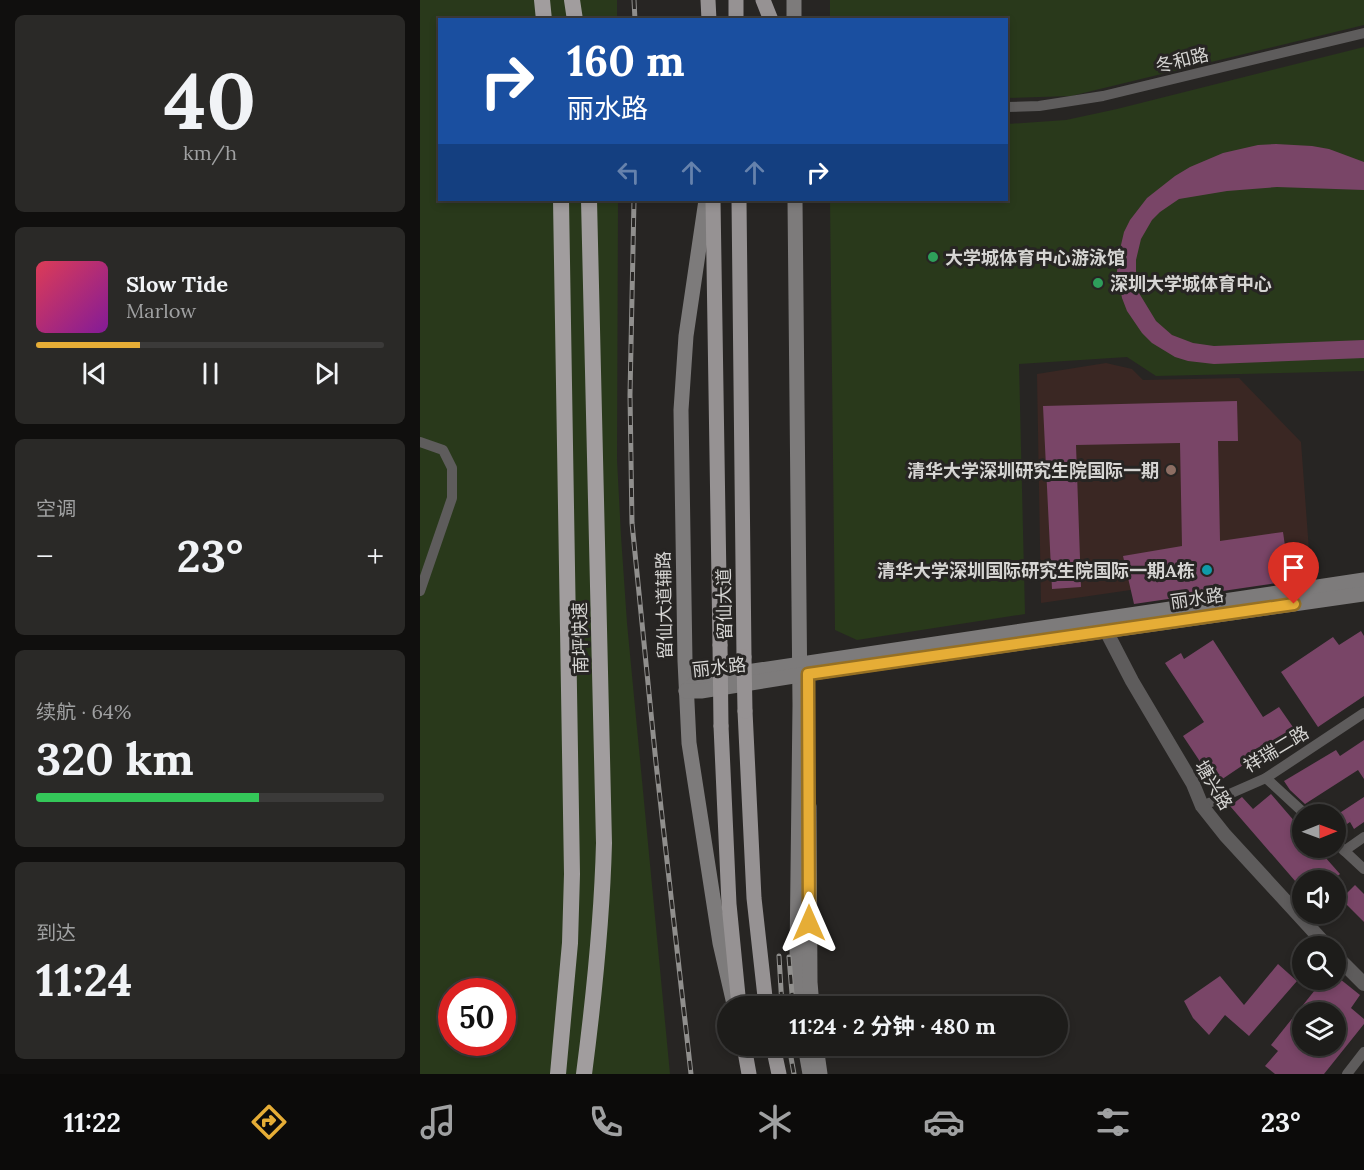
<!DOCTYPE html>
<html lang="zh">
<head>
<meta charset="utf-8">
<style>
	:root { --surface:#1d1c1a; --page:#2a2927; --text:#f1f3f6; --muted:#a0a1a2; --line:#3b3a39; --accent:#e6ad36 }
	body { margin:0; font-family:Lora,"Noto Sans SC",serif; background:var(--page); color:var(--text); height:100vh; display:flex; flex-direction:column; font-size:22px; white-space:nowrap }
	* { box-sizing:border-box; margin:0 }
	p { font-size:20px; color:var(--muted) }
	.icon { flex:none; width:33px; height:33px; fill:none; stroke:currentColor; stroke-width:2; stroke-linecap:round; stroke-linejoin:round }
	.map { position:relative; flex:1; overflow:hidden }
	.panel { display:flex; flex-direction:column; gap:15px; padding:15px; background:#100f0e; width:420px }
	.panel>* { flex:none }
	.guide { position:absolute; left:18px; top:18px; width:570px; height:183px; border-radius:0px; box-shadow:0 3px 9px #0003,0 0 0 2px var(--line); background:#1a4fa0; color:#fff; overflow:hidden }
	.needle { width:39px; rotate:89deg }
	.fabs { position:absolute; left:872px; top:804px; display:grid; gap:12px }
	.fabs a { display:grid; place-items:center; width:54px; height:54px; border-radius:50%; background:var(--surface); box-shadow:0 3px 9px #0003,0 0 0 2px var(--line); font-size:30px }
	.speed { position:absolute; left:18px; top:978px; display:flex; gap:12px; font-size:30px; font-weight:700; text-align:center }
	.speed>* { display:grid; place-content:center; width:78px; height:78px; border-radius:50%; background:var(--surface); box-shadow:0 3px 9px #0003,0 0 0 2px var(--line); line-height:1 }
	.speed .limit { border:9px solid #d22; background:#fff; color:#111 }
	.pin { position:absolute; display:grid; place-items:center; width:51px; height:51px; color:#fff; margin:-62px -26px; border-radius:50% 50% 50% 0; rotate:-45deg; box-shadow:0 0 6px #0007 }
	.pin .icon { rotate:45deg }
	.me { position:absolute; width:66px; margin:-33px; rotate:0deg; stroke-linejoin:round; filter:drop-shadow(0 0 4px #0008) }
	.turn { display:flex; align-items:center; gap:21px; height:126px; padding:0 30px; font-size:27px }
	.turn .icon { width:78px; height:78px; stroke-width:2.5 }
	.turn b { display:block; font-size:42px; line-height:51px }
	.lanes { display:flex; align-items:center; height:57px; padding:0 30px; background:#0003; justify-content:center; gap:30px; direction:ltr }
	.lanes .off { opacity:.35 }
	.big { font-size:45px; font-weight:700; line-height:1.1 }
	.panel .tile { flex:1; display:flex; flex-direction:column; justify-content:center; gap:9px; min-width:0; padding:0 21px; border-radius:9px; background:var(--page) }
	.panel .dial { align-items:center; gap:0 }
	.dial b { font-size:78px; line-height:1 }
	.song { display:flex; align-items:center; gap:18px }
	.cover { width:72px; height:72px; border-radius:9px; background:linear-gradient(135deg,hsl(350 70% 55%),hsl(290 70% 35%)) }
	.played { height:6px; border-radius:3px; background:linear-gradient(90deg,var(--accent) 30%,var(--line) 30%) }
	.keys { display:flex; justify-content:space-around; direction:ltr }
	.heat { display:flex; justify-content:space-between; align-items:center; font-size:33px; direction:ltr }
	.charge { height:9px; border-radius:4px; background:linear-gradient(90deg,#34c759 64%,var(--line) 0) }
	.trip { position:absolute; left:297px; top:996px; width:351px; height:60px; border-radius:30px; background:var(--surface); box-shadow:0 3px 9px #0003,0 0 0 2px var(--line); font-weight:700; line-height:60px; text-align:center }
	.tab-bar { display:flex; height:96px; justify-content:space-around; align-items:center; background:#0c0b0a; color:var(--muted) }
	.tab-bar .icon { width:42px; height:42px }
	.tab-bar .current { color:var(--accent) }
	.tab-bar b { font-size:27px; color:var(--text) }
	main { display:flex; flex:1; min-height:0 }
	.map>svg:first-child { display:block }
	.education { fill:#3a2723 }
	.green { fill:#29391b; fill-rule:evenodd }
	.building { fill:#794567; fill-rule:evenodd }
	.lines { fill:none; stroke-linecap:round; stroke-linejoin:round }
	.minor { stroke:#5e5c5c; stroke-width:10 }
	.tertiary { stroke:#5e5c5c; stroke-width:14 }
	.secondary { stroke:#7d7b7b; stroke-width:15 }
	.primary { stroke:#969293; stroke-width:15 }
	.trunk { stroke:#a19d9e; stroke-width:16 }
	.rail-casing { stroke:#908f8d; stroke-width:5 }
	.rail { stroke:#272523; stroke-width:3; stroke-dasharray:9; stroke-linecap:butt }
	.primary-bridge { stroke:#969293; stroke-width:15 }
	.route-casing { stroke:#967023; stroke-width:15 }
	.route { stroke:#e6ad36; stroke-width:10 }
	.leisure-dot { fill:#2e9e5b; stroke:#272523; stroke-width:2 }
	.education-dot { fill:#8d6e63; stroke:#272523; stroke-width:2 }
	.culture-dot { fill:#0f9aa8; stroke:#272523; stroke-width:2 }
	.labels { text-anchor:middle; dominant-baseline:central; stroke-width:6; stroke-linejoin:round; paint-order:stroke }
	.street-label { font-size:18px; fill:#d6d5d3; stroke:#272523 }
	.poi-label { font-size:18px; font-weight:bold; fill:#d6d5d3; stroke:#272523; text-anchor:start }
</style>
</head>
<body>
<main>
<section class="panel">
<div class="tile dial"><b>40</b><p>km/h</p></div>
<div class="tile">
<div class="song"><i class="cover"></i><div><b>Slow Tide</b><p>Marlow</p></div></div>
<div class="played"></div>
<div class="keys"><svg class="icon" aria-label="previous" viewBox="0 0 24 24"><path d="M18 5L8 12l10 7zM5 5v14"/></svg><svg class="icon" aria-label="pause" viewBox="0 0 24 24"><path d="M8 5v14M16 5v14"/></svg><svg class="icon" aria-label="next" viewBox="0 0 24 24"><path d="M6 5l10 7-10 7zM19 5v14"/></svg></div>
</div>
<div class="tile"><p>空调</p>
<div class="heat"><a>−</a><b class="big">23°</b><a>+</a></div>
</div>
<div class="tile"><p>续航 · 64%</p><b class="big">320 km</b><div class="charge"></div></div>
<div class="tile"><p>到达</p><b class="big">11:24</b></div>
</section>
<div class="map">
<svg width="944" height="1074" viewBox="0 0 944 1074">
	<rect width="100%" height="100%" fill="#272523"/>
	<polygon class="education" points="686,363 712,369 723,380 819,378 881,442 890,564 621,603 617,374"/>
	<g class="green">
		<path d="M0 0H197V19L20 20V200H198L197 460 201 536 207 623 250 1074H0ZM32 992H82V1042H32Z"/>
		<polygon points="410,0 944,0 944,25 651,96 587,98 586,20 410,19"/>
		<polygon points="944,47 944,371 736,376 707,357 599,364 605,614 437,640 415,630 410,200 586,200 587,124 646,120 697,109"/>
	</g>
	<g class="building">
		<polygon points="856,144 892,146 909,149 944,162 944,190 857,187 807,191 759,199 740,212 732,220 721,239 716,260 716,282 719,293 736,321 752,335 773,343 794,346 944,340 944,358 794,364 768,361 755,357 732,343 722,333 707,311 702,298 697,272 698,258 704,232 710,220 727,198 755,176 770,167 803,153 838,145"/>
		<polygon points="817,401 818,441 798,441 800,541 863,532 870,581 714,604 703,556 762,546 760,443 656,445 661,587 632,589 623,406"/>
		<polygon points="941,631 944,636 944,696 898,727 861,672 913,637 919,645"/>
		<polygon points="793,640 843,717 859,707 875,730 795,784 763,736 784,722 745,663 761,653 764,659"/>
		<polygon points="944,740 944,779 938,770 885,804 870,790 864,781 916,750 920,756"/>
		<polygon points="851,794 882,830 882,848 897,848 920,874 913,880 882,880 882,889 810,806 822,797 833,809"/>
		<polygon points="944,797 944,822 934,829 930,822 921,828 915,816"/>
		<polygon points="935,885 944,894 944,922 921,899"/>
		<polygon points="858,964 877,981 829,1036 805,1015 789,1035 773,1018 764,1001 800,976 824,1005"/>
		<path d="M915 975 940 995 931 1008 944 1019V1024L904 1074H855L845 1066 858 1051 851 1045 903 980H915ZM882 1012H915V1046H882Z"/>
	</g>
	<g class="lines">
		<g class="minor">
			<polyline points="586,107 619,106 683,96 944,33"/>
			<polyline points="0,442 23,450 32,468 32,498 0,591"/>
			<polyline points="846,778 885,814"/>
			<polyline points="782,806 846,778 944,713"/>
			<polyline points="915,842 944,869"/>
			<polyline points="924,851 944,837"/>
			<polyline points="927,1074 944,1052"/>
		</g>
		<g class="tertiary">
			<polyline points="682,623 712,681 773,784 782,806 805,835 907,946"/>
			<polyline points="915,955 944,984"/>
		</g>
		<g class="secondary">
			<polyline points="374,0 374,20"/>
			<polyline points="286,200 266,336 261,410 265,661 269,743 300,943 314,1004"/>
			<polyline points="375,200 380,705 377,957 381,1006"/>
			<polyline points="266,691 280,679 944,580"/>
			<polyline points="266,691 281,691 418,669 944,594"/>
			<polyline points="389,806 390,982 392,1006"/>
			<polyline points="385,1046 390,1074"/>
			<polyline points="396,1046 400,1074"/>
		</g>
		<g class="primary">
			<polyline points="288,0 289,20"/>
			<polyline points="316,0 316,20"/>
			<polyline points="343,0 351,20"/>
			<polyline points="293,200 300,645"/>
			<polyline points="319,200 324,657"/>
			<polyline points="325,711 334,898 346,1006"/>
			<polyline points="301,726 309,904 319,1006"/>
			<polyline points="324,1046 329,1074"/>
			<polyline points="353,1046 359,1074"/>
		</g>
		<g class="trunk">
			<polyline points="122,0 124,20"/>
			<polyline points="152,0 155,20"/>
			<polyline points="138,1074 150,943 152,874 141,200"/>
			<path d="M164 1074C174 997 182 920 184 843L169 200"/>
		</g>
		<g class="rail-casing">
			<g id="rail">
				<polyline points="214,0 215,20"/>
				<polyline points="214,200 210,395 212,523 236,763 271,1074"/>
				<polyline points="359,956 362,1006"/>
				<polyline points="369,957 373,1006"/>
				<polyline points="369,1046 374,1074"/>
			</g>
		</g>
		<use href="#rail" class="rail"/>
		<g class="primary-bridge">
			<polyline points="300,645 301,726"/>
			<polyline points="324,657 325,711"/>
		</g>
	</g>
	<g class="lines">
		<g class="route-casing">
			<polyline id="route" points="389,923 388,674 874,604"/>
		</g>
		<use href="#route" class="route"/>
	</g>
	<g class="leisure-dot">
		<circle cx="513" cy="257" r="6"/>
		<circle cx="678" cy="283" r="6"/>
	</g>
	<circle class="education-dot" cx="751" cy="470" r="6"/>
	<circle class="culture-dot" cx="787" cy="570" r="6"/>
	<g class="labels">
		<g class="street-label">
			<text transform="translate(762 60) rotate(-14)">冬和路</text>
			<text transform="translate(777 598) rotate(-8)">丽水路</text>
			<text transform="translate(304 604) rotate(-91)">留仙大道</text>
			<text transform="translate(244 605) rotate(-91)">留仙大道辅路</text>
			<text transform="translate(160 638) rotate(-91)">南坪快速</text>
			<text transform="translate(299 667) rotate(-6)">丽水路</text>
			<text transform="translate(856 749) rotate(-31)">祥瑞二路</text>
			<text transform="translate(794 785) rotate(59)">塘兴路</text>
		</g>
		<g class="poi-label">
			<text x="525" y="257">大学城体育中心游泳馆</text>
			<text x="690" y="283">深圳大学城体育中心</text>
			<text x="739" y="470" text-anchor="end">清华大学深圳研究生院国际一期</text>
			<text x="775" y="570" text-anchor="end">清华大学深圳国际研究生院国际一期A栋</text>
		</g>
	</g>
</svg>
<div class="fabs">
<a><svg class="needle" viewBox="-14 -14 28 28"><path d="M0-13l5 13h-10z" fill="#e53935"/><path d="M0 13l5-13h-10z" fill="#a0a1a2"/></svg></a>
<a><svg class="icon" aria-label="sound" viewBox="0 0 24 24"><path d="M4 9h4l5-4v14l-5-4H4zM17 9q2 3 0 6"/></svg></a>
<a><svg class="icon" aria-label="search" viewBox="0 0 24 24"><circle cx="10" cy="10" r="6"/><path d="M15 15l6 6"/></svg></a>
<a><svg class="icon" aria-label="layers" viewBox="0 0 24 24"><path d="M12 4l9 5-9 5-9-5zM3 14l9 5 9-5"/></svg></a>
</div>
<div class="speed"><div class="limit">50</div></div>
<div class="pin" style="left:874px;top:604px;background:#d93025"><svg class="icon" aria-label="arrive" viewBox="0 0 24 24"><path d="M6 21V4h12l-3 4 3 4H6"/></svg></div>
<svg class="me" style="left:389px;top:923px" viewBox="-20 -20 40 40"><path d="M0-17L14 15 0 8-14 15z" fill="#e6ad36" stroke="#fff" stroke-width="4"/></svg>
<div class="trip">11:24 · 2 分钟 · 480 m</div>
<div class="guide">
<div class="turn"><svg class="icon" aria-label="right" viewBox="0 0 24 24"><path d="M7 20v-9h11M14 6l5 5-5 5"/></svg><div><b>160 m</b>丽水路</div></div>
<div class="lanes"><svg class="icon off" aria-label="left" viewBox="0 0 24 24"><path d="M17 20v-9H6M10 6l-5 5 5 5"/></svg><svg class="icon off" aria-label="ahead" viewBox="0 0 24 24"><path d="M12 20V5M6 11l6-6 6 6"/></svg><svg class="icon off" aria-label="ahead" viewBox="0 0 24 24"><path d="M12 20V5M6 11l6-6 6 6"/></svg><svg class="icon" aria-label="right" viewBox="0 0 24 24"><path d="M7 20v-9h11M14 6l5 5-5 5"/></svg></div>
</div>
</div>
</main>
<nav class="tab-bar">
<b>11:22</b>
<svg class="icon current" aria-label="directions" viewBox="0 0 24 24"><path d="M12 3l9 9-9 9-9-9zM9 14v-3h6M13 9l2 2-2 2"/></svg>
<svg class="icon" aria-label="music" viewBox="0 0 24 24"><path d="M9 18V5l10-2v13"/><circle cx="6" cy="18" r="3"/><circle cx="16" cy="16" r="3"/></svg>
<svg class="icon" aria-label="phone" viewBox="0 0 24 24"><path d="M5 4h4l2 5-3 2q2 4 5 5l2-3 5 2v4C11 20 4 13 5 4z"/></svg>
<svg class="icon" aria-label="climate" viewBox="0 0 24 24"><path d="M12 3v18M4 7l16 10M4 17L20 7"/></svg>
<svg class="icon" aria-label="car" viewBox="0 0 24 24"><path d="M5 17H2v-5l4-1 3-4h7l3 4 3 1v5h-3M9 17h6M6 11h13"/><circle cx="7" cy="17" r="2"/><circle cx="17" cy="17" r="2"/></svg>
<svg class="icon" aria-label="filters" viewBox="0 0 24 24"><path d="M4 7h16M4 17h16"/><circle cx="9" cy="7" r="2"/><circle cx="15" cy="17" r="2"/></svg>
<b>23°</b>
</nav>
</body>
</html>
